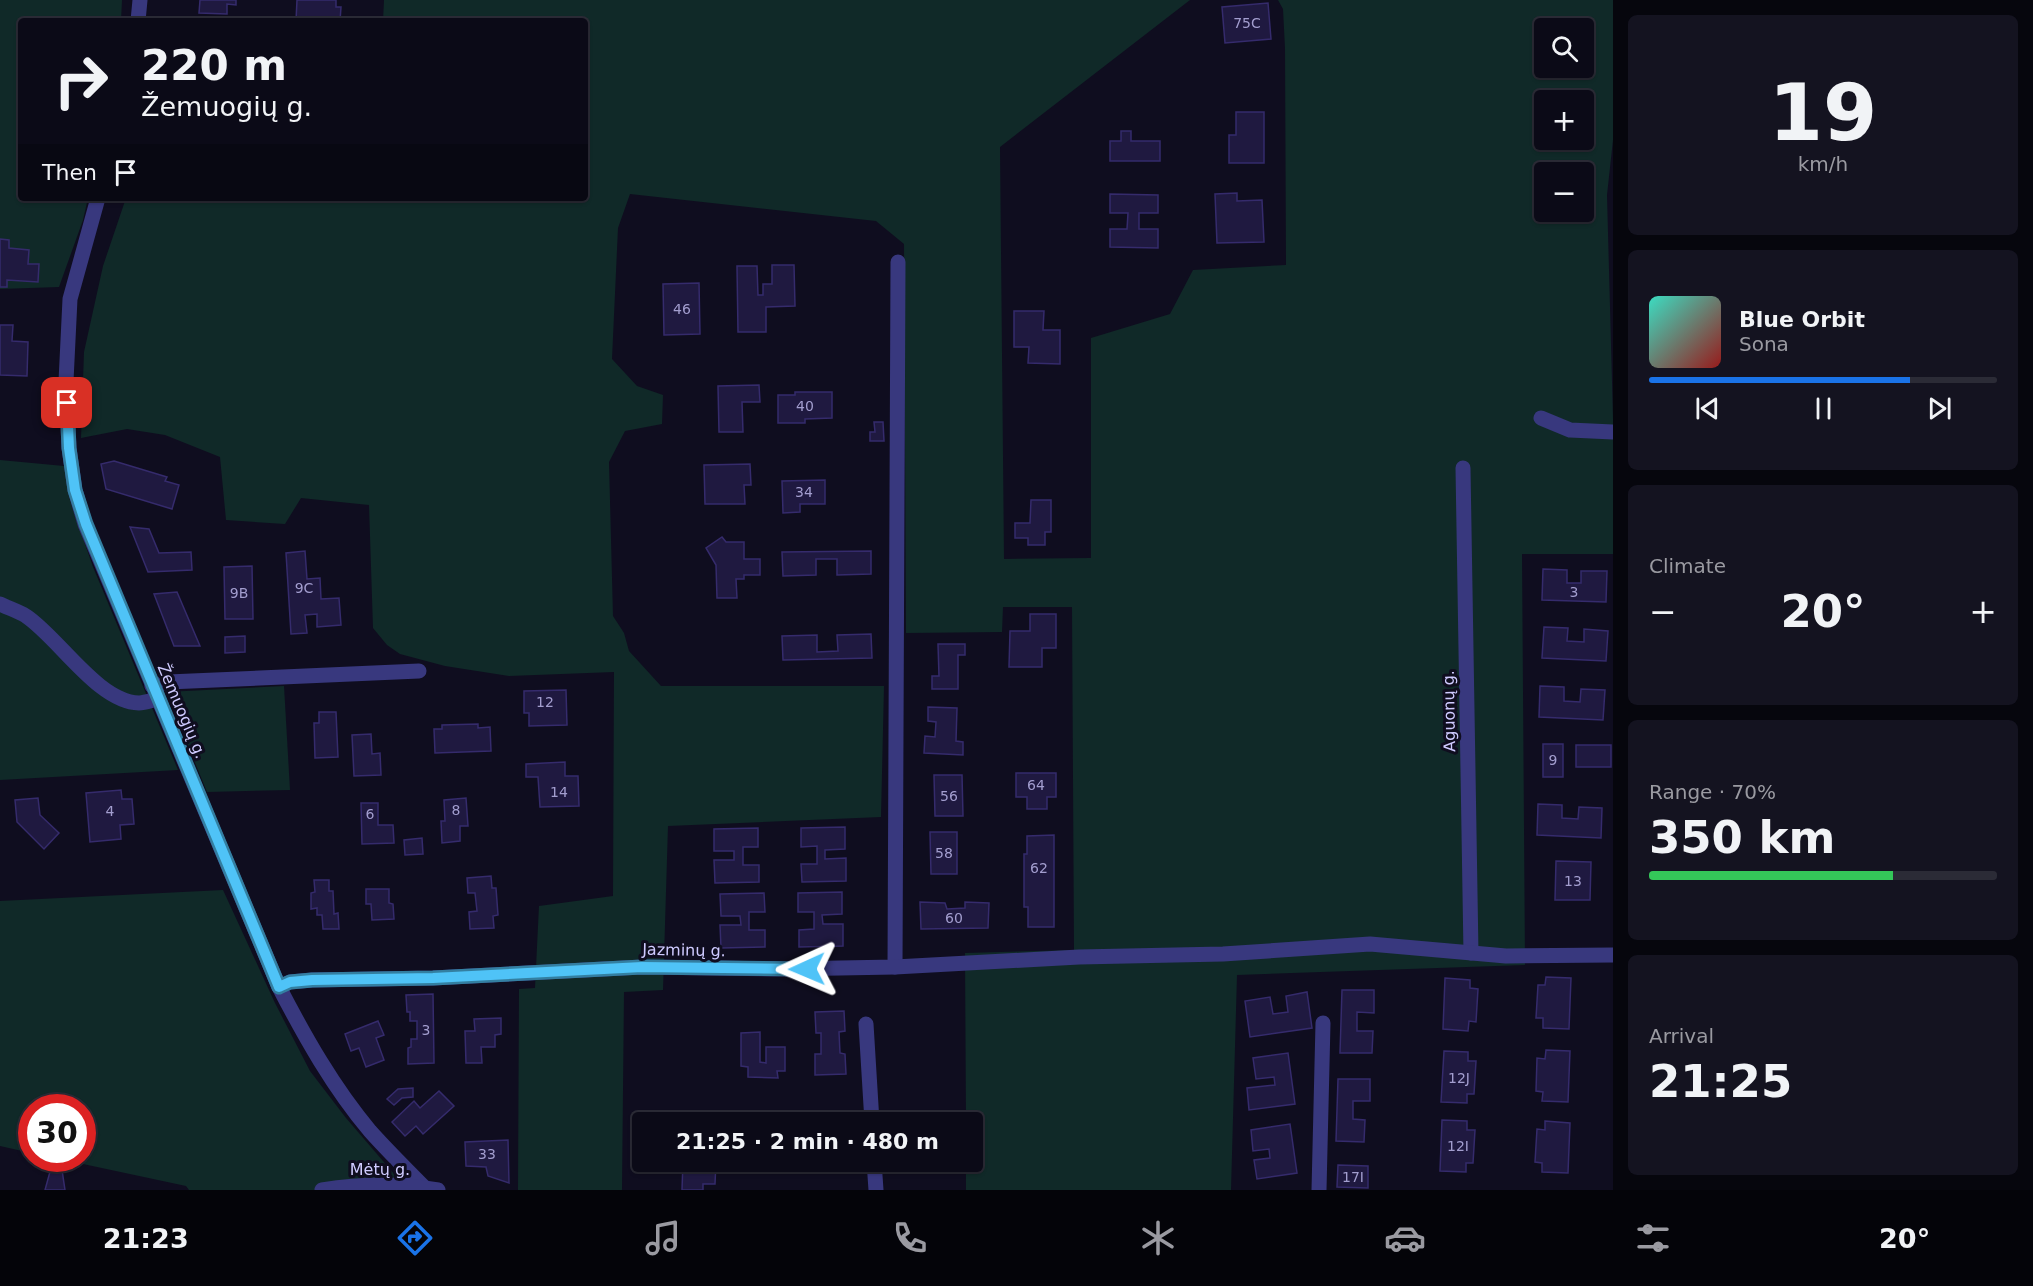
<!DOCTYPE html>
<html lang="en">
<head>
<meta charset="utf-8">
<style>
	:root { --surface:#0b0a17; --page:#141320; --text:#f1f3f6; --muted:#9a9aa1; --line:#2b2b36; --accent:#1a73e8 }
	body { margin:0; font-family:"DejaVu Sans",sans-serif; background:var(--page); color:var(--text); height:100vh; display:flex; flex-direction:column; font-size:22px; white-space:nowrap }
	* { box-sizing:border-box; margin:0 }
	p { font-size:20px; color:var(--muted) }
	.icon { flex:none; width:33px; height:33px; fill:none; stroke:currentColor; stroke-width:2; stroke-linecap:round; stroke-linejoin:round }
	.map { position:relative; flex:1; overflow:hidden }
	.sheet { display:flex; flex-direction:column; gap:15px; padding:15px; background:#06060d; width:420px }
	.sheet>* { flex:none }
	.hud { position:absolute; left:18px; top:18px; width:570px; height:183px; border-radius:6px; box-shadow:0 2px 4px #0004,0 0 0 2px var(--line); background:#0b0a17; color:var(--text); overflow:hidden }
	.controls { position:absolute; left:1534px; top:18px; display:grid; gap:12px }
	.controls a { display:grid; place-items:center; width:60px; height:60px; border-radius:6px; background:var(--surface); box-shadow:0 2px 4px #0004,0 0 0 2px var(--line); font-size:30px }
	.speed { position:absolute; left:18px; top:1094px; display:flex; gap:12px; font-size:30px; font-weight:700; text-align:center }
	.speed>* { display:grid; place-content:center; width:78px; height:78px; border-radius:50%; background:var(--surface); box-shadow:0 2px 4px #0004,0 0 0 2px var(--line); line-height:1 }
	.speed .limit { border:9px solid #d22; background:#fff; color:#111 }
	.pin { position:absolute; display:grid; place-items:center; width:51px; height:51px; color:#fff; margin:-26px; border-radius:12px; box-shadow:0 3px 9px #0006 }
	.me { position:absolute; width:66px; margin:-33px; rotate:269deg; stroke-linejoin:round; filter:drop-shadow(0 0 4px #0008) }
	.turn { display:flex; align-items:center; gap:21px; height:126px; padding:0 24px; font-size:27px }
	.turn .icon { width:78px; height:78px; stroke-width:2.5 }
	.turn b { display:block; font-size:42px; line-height:51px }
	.then { display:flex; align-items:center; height:57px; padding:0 24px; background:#0003; gap:12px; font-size:22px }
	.big { font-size:45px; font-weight:600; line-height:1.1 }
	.sheet .tile { flex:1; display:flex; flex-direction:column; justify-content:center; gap:9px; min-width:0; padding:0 21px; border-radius:9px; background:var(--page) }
	.sheet .dial { align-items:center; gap:0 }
	.dial b { font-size:78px; line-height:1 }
	.song { display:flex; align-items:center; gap:18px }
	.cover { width:72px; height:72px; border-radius:9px; background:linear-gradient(135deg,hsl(170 70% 55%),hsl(0 70% 35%)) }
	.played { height:6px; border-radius:3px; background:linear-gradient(90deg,var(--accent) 75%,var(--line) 75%) }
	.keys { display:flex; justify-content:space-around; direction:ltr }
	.heat { display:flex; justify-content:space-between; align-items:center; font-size:33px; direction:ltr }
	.charge { height:9px; border-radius:4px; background:linear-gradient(90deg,#34c759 70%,var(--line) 0) }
	.trip { position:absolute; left:632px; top:1112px; width:351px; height:60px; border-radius:6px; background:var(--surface); box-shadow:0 2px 4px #0004,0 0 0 2px var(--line); font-weight:600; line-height:60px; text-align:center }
	.menu { display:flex; height:96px; justify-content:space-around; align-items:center; background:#040409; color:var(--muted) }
	.menu .icon { width:42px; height:42px }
	.menu .active { color:var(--accent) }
	.menu b { font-size:27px; color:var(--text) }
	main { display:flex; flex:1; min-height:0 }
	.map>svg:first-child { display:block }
	.green { fill:#102928; fill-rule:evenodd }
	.building { fill:#1f1940; stroke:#352b6c; stroke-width:1.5 }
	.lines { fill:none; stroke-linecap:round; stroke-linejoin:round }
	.street { stroke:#38387e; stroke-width:15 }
	.route-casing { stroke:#337fa1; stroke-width:15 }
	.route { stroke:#4fc3f7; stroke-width:10 }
	.labels { text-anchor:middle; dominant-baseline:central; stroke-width:6; stroke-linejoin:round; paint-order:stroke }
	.number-label { font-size:14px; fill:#a39ecf }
	.street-label { font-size:16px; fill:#cfcbff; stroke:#0f0d1f }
</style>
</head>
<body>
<main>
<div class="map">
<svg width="1613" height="1190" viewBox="0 0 1613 1190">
	<rect width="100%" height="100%" fill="#0f0d1f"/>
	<g class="green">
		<polygon points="0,0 122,0 121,21 21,21 21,198 88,198 83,220 59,287 0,289"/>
		<path d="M384 0H1190L1000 147 1004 559 1091 558V338L1170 314 1193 270 1286 265 1285 48 1283 9 1278 0H1613V140L1607 195 1613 419V554H1522L1525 965 1237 975 1231 1190H966V1161H972V1122H966L965 953 1074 950 1072 607H1003L1002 632 906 633 904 244 876 221 630 194 618 228 612 359 637 386 663 395 662 424 625 431 609 462 613 616 624 633 629 651 661 686H884L881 817 668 826 663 990 624 992 622 1190H518L519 989 535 988 539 906 613 896 614 672 509 676 445 666 400 654 387 645 373 628 369 505 301 498 285 524 226 520 220 457 165 435 127 429 81 438 84 352 103 266 126 198H585V21H383ZM1545 28H1584V68H1545ZM1545 100H1584V140H1545ZM1545 172H1584V212H1545Z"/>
		<polygon points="0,460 64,466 70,500 93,567 178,770 0,780"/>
		<polygon points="284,686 290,790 207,792 166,692"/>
		<polygon points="223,890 275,1003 310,1071 346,1118 395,1175 412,1190 189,1190 186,1186 55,1158 82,1158 82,1107 32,1107 31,1153 0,1146 0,901"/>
	</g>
	<g class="building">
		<polygon points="200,0 236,0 236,5 227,4 227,14 199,13"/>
		<polygon points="297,0 336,0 336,7 341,7 340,21 296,21"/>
		<polygon points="1268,3 1271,39 1225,43 1222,7"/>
		<polygon points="1236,112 1264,112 1264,163 1229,163 1229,135 1236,135"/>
		<polygon points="1121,131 1131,131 1131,141 1160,141 1160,161 1110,161 1110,141 1121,141"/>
		<polygon points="1237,193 1237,201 1262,200 1264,242 1217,243 1215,194"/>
		<polygon points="1110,194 1158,195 1158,213 1139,213 1139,229 1158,229 1158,248 1110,247 1110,229 1127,229 1128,213 1110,213"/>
		<polygon points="0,239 9,240 9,248 29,250 28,264 39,264 38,282 7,280 7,287 0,287"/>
		<polygon points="772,265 794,265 795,306 766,307 766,332 738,332 737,266 757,266 758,295 763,295 763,284 772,284"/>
		<polygon points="699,283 700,334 664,335 663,284"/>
		<polygon points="1014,311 1044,311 1043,330 1060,330 1060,364 1028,363 1029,347 1014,347"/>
		<polygon points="0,325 13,325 12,341 28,342 27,376 0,375"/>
		<polygon points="759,385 760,402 742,402 743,432 719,432 718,386"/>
		<polygon points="795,392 832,392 832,418 805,419 805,423 778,423 778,395 795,395"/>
		<polygon points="874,422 883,422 884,441 870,441 870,432 875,432"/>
		<polygon points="114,461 167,477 165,481 179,485 172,509 106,489 101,464"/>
		<polygon points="750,464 751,485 744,485 745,504 705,504 704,465"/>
		<polygon points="825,480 825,504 800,504 800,512 783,513 782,481"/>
		<polygon points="1031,500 1051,500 1051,532 1045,532 1045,545 1028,545 1028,538 1015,538 1015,523 1030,523"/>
		<polygon points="130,527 149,529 159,553 191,552 192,570 148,572"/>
		<polygon points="722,537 726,542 744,542 744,559 760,559 760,575 744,575 744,579 736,579 737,598 717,598 716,565 706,548"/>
		<polygon points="305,551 307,579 320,578 321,599 339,598 341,625 317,627 317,614 305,615 307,633 291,634 286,553"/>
		<polygon points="871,551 871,574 837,575 837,559 816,559 816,575 783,576 782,552"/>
		<polygon points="252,566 253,619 225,619 224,567"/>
		<polygon points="1543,569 1567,570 1567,583 1581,583 1581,571 1607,571 1606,602 1542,600"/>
		<polygon points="177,592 200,646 174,646 154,594"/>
		<polygon points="1030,614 1056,614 1056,648 1042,648 1042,667 1009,667 1010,631 1030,631"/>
		<polygon points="1544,627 1568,628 1567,641 1584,642 1584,629 1608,631 1606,661 1542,658"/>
		<polygon points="871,634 872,658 783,660 782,636 817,635 817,652 838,651 837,635"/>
		<polygon points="245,636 245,652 225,653 225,637"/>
		<polygon points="938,644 965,644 965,655 958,655 958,689 932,689 932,676 939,676"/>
		<polygon points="1540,686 1564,687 1564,701 1580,702 1581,689 1605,690 1603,720 1539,717"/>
		<polygon points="566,690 567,725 529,726 529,713 524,713 524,691"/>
		<polygon points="928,707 957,708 956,741 963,742 963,755 924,753 925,736 935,737 936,722 928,721"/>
		<polygon points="319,712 336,712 338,757 315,758 314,723 319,723"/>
		<polygon points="478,724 478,728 490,727 491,751 435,753 434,729 442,729 442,725"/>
		<polygon points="371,734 372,754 380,753 381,775 354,776 352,735"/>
		<rect x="1543" y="744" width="20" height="33"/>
		<rect x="1576" y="745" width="35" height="22"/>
		<polygon points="565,762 565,776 578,776 579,806 540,807 538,777 526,777 526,764"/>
		<polygon points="1016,773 1056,773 1056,797 1047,797 1047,809 1027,809 1027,797 1016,797"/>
		<polygon points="934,775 962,775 963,816 935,816"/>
		<polygon points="121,790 122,799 132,799 134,824 120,825 121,839 90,842 86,793"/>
		<polygon points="38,798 40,815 59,833 44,849 17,822 15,800"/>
		<polygon points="466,798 468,826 460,826 460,841 442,843 441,821 445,821 444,800"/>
		<polygon points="361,803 378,803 378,825 393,825 394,843 362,844"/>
		<polygon points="1538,804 1562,805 1562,818 1578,819 1579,807 1602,808 1601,838 1537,835"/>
		<polygon points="845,827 845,849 825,850 825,859 846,858 846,881 802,882 801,864 817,864 817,846 801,847 801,828"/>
		<polygon points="758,828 758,847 743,847 743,865 759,865 759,882 715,883 714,860 734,860 734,851 714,851 714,829"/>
		<polygon points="930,832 957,832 957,874 931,874"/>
		<polygon points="1054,835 1054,927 1028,927 1028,907 1024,907 1024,854 1027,854 1027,836"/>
		<polygon points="422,838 423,854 405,855 404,840"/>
		<polygon points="1556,861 1591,862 1590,900 1555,900"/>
		<polygon points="491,876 492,888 496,888 498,915 493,916 494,928 470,929 469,912 477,911 475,893 468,893 467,878"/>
		<polygon points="314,880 329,880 329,891 333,891 334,914 338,913 339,929 323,929 322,915 317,915 317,908 311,909 311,893 315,892"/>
		<polygon points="366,889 389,889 389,903 393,904 394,919 372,920 371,904 366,904"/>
		<polygon points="842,892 842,914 822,915 823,924 843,924 843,946 799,947 799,930 814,929 814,912 798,912 798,893"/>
		<polygon points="764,893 765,912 749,912 749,930 765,930 765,947 721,948 720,925 741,925 740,916 721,916 720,894"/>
		<polygon points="920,902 945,903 947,909 965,908 965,902 989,903 988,928 921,929"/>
		<polygon points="1546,977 1571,978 1569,1029 1543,1028 1543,1018 1536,1018 1538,985 1545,985"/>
		<polygon points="1445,978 1470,980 1470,988 1478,989 1476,1022 1469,1021 1468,1031 1443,1029"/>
		<polygon points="1342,990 1374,990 1374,1013 1357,1012 1357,1031 1373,1031 1372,1053 1340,1053"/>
		<polygon points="1307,992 1312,1028 1250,1037 1245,1001 1270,997 1273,1014 1288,1012 1286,996"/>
		<polygon points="433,994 434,1063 408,1064 408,1048 411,1047 411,1039 417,1039 417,1021 410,1021 410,1012 407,1012 406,995"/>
		<polygon points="844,1011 845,1031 839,1032 840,1053 845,1054 846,1074 815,1075 815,1054 821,1054 821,1033 816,1033 815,1012"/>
		<polygon points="501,1018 501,1034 495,1035 495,1047 481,1047 482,1063 466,1063 465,1031 475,1031 474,1019"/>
		<polygon points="378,1021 384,1035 376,1038 384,1060 366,1067 359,1048 351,1051 345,1034"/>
		<polygon points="760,1032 760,1062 766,1063 766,1047 785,1047 785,1071 777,1071 778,1078 748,1077 748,1067 741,1066 741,1033"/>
		<polygon points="1546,1050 1570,1051 1568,1102 1542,1101 1543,1092 1536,1091 1537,1058 1545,1059"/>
		<polygon points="1444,1051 1468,1052 1468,1061 1476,1061 1474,1094 1467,1094 1467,1103 1441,1102"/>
		<polygon points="1288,1053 1295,1104 1249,1110 1247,1088 1275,1085 1274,1077 1256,1079 1253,1058"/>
		<polygon points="1338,1079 1370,1079 1370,1101 1353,1101 1353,1119 1365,1120 1364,1142 1336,1141"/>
		<polygon points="413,1088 413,1097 402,1098 394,1105 387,1099 398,1089"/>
		<polygon points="439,1091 454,1106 423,1134 416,1126 405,1136 392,1122 414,1101 420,1108"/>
		<polygon points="832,1113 849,1113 849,1122 833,1122"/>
		<polygon points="749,1114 781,1114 782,1119 787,1119 787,1122 743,1122 743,1119 749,1119"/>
		<polygon points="1442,1120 1467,1121 1467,1130 1475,1130 1473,1163 1466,1163 1466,1172 1440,1171"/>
		<polygon points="1545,1121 1570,1123 1568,1173 1542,1172 1542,1163 1535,1162 1537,1129 1545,1130"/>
		<polygon points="1290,1124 1297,1173 1257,1179 1254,1160 1270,1158 1269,1149 1253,1151 1251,1130"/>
		<rect x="631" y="1127" width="11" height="27"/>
		<polygon points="508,1140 509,1183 488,1176 486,1167 466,1166 465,1142"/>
		<polygon points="683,1161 716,1161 715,1184 703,1184 703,1190 682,1190"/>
		<polygon points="1338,1165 1368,1166 1368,1188 1337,1187"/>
		<polygon points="51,1168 62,1170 65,1190 45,1190"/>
	</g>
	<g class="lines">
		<g class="street">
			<polyline points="138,21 140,0"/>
			<path d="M98 198 70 299 66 381 69 448 75 490 85 524 279 987C305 1037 333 1087 370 1131 387 1150 406 1169 424 1187"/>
			<polyline points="1541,418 1570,430 1613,432"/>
			<polyline points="1463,468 1471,953"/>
			<path d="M0 604C8 608 18 611 26 616 59 638 98 702 139 703 145 703 152 700 157 699"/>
			<polyline points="152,686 168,682 419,671"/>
			<polyline points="895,967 898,262"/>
			<polyline points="279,987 290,982 312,980 433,978 642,967 785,969 895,967 1079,957 1223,954 1370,944 1506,956 1613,955"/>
			<polyline points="866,1024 872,1122"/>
			<polyline points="874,1161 876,1190"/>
			<path d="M322 1190C359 1184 400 1183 438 1190"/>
			<polyline points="1319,1190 1323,1023"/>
		</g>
	</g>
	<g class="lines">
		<g class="route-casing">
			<polyline id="route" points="67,403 69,448 75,490 86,524 279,987 290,982 312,980 433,978 642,967 807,969"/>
		</g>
		<use href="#route" class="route"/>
	</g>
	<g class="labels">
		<g class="number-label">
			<text x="1247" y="23">75C</text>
			<text x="682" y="309">46</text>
			<text x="805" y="406">40</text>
			<text x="804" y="492">34</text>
			<text x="304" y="588">9C</text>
			<text x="1574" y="592">3</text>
			<text x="239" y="593">9B</text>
			<text x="545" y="702">12</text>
			<text x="1553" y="760">9</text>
			<text x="1036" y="785">64</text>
			<text x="559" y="792">14</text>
			<text x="949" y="796">56</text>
			<text x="456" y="810">8</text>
			<text x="110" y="811">4</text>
			<text x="370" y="814">6</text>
			<text x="944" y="853">58</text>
			<text x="1039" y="868">62</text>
			<text x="1573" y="881">13</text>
			<text x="954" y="918">60</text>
			<text x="426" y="1030">3</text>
			<text x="1459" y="1078">12J</text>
			<text x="1458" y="1146">12I</text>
			<text x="487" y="1154">33</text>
			<text x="1353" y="1177">17I</text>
		</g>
		<g class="street-label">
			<text transform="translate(182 711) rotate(67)">Žemuogių g.</text>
			<text transform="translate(1449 711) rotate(-91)">Aguonų g.</text>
			<text transform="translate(684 950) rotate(1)">Jazminų g.</text>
			<text x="380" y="1169">Mėtų g.</text>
		</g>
	</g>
</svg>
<div class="controls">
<a><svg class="icon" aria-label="search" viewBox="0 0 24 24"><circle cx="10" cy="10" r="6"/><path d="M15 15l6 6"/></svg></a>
<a>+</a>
<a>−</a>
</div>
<div class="speed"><div class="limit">30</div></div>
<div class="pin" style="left:67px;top:403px;background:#d93025"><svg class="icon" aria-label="arrive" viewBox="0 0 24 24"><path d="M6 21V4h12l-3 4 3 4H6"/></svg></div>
<svg class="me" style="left:807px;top:969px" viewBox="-20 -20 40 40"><path d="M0-17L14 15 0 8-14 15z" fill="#4fc3f7" stroke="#fff" stroke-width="4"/></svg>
<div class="trip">21:25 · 2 min · 480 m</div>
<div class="hud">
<div class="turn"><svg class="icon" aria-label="right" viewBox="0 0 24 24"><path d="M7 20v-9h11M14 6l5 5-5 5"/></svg><div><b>220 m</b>Žemuogių g.</div></div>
<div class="then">Then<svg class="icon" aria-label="arrive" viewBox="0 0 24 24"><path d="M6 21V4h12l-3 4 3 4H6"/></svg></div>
</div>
</div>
<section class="sheet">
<div class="tile dial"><b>19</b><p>km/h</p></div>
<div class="tile">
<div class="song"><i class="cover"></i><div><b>Blue Orbit</b><p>Sona</p></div></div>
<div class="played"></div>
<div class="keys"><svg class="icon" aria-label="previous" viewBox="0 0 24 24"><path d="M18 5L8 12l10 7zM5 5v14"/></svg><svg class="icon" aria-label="pause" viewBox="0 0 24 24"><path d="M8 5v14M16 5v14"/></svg><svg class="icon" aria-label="next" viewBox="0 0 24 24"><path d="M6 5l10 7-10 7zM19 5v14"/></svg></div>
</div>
<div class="tile"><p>Climate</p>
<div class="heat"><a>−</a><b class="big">20°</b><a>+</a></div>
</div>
<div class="tile"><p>Range · 70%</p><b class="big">350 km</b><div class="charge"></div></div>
<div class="tile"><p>Arrival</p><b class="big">21:25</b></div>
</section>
</main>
<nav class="menu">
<b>21:23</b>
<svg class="icon active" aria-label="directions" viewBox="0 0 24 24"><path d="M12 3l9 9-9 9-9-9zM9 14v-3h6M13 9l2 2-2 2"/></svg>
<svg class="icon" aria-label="music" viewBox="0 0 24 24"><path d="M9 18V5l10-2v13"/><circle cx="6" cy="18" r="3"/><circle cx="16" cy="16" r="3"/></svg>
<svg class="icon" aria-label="phone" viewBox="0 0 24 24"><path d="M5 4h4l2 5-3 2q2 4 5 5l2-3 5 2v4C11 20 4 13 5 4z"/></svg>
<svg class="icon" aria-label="climate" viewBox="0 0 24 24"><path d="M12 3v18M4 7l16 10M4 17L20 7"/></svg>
<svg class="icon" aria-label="car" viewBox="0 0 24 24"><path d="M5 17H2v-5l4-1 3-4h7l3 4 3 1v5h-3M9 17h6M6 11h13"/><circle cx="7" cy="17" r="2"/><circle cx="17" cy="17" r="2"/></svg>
<svg class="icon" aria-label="filters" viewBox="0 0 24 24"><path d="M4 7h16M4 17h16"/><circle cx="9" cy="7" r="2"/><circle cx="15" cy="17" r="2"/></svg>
<b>20°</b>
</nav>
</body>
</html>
